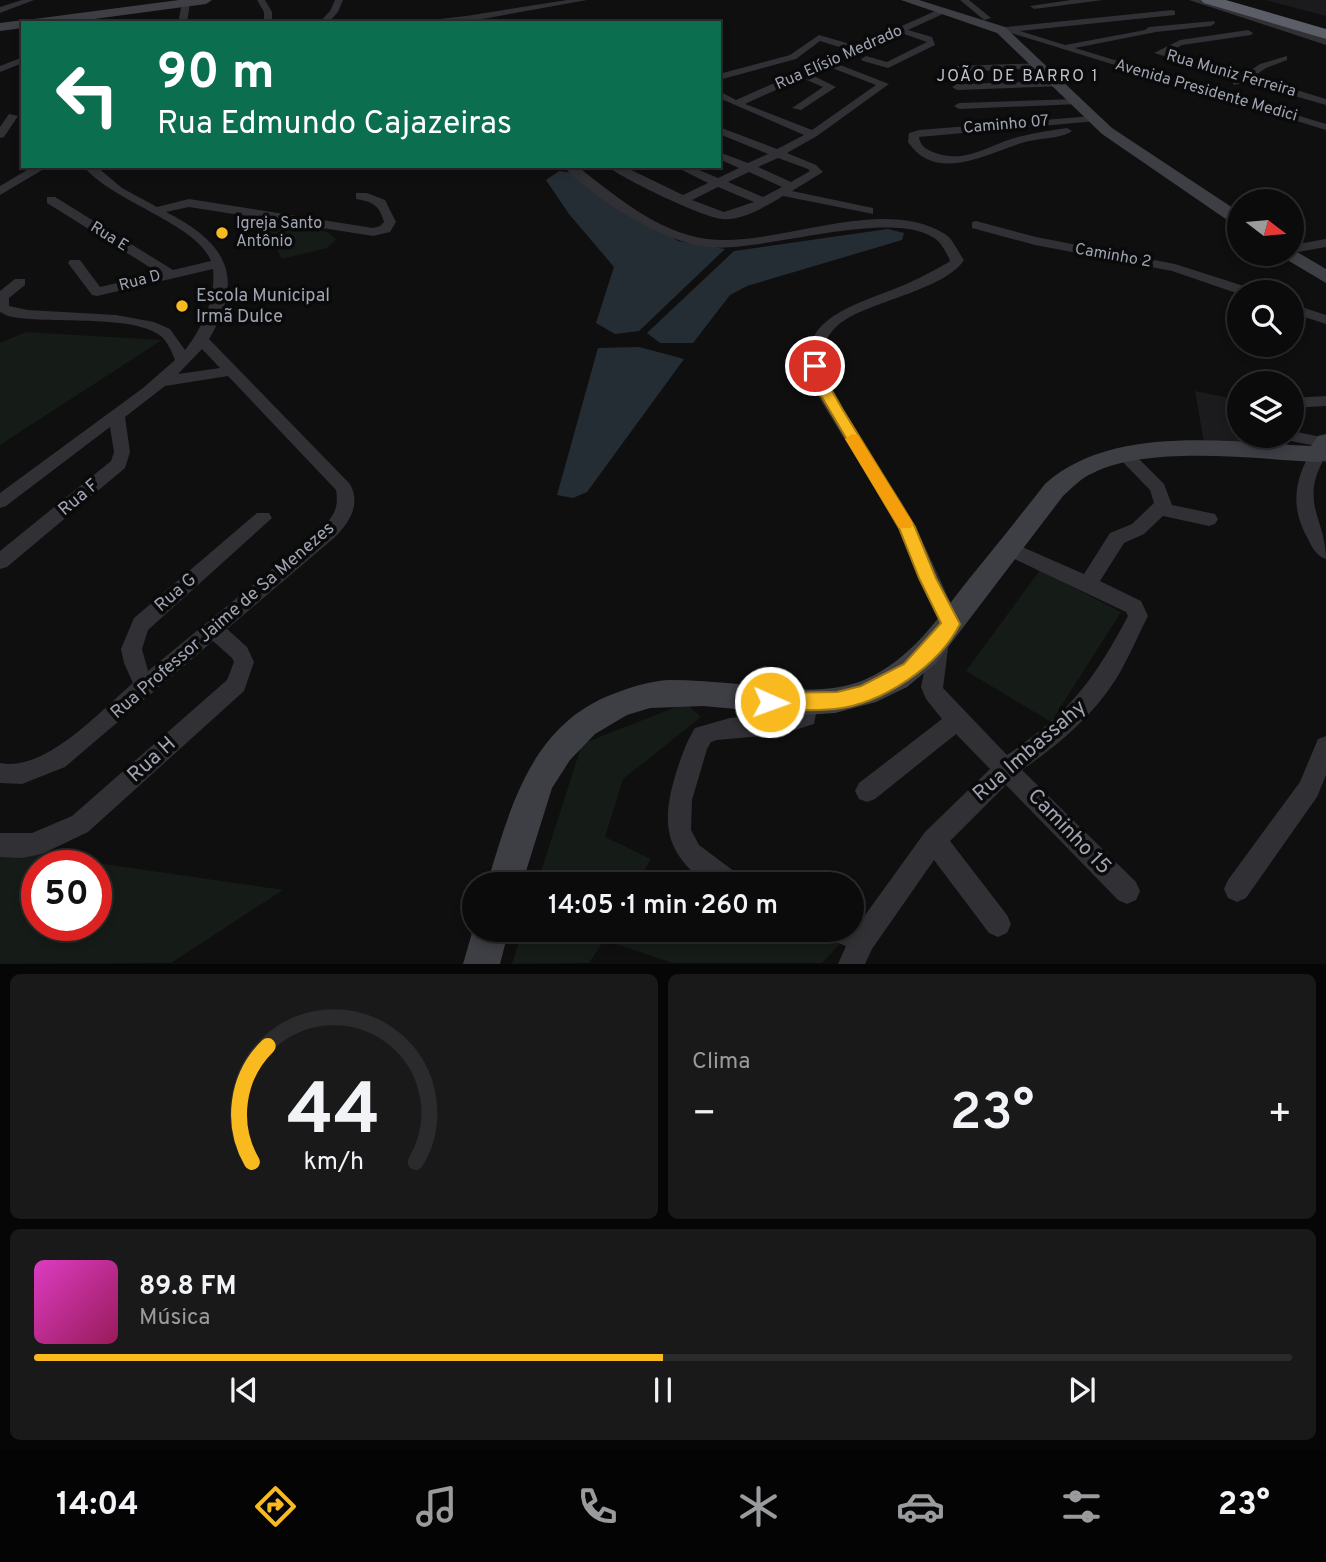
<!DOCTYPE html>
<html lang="pt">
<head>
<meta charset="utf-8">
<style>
	:root { --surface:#0b0b0c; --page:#19191a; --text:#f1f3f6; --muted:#9a9b9d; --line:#2b2b2d; --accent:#f8ba1f }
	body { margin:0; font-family:Overpass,sans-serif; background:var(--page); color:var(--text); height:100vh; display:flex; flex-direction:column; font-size:26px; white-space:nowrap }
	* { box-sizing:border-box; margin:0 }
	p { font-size:23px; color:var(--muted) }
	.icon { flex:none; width:38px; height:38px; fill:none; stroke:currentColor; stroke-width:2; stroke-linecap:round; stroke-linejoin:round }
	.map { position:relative; height:964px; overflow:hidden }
	.drawer { display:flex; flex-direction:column; gap:10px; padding:10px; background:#060607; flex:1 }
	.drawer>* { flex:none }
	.top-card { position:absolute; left:21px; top:21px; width:700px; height:147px; border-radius:0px; box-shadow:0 4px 10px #0003,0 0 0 2px var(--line); background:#0b6e4f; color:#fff; overflow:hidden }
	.needle { width:46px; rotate:106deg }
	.fabs { position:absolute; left:1227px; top:189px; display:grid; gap:14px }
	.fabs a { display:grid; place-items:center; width:77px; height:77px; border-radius:50%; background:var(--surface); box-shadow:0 4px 10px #0003,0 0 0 2px var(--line); font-size:35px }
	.speed { position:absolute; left:21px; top:850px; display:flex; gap:14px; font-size:35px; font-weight:700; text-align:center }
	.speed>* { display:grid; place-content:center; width:91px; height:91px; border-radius:50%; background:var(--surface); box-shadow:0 4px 10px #0003,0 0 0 2px var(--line); line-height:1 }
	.speed .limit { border:10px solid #d22; background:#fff; color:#111 }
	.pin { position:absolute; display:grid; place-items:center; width:60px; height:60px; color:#fff; margin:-30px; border:4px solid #fff; border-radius:50%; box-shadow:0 2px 7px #0007 }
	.me { position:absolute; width:77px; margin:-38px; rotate:92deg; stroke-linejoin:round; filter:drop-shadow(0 0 5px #0008) }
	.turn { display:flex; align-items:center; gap:24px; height:147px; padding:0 21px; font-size:32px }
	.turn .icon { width:91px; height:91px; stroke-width:2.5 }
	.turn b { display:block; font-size:49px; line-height:60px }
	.big { font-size:52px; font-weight:600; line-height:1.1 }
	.drawer .card { flex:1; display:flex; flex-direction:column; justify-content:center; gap:10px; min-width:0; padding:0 24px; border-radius:10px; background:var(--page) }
	.drawer .dial { align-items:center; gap:0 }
	.dial svg { height:182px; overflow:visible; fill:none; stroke:var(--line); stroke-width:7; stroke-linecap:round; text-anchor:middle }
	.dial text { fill:var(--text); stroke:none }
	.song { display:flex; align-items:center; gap:21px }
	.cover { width:84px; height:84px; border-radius:10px; background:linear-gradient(135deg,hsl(310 70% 55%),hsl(330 70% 35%)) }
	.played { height:7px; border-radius:4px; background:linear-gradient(90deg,var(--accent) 50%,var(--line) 50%) }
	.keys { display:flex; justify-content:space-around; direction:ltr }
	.heat { display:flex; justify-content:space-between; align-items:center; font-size:38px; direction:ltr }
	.drawer .tiles { flex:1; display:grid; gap:10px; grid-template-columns:1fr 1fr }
	.card:last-child { grid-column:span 2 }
	.trip { position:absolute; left:462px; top:872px; width:402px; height:70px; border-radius:35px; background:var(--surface); box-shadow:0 4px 10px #0003,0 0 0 2px var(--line); font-weight:600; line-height:70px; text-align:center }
	.dock { display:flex; height:112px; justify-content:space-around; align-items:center; background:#040405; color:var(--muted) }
	.dock .icon { width:49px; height:49px }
	.dock .selected { color:var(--accent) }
	.dock b { font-size:32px; color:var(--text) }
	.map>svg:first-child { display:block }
	.built { fill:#1b1b1d }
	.green { fill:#151b16; fill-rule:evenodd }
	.water { fill:#252d34 }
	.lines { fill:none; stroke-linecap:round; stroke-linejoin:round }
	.street { fill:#303035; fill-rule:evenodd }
	.secondary { fill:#3e3f45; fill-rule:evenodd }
	.highway { fill:#5c5e67; fill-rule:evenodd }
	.route { fill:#f8ba1f; stroke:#a17914; stroke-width:2 }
	.slow { fill:#f59e0b }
	.poi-dot { fill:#f8ba1f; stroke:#0a0a0b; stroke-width:2.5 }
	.labels { text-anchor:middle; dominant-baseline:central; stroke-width:7; stroke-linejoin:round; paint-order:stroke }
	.far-street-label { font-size:16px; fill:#9fa4b2; stroke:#0a0a0b }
	.far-neighbourhood-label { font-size:16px; letter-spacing:2px; fill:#c0c3ce; stroke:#0a0a0b }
	.far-poi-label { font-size:16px; fill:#9fa4b2; stroke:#0a0a0b; text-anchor:start }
	.poi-label { font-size:18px; fill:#9fa4b2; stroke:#0a0a0b; text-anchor:start }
	.street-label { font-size:18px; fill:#9fa4b2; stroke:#0a0a0b }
	.near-street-label { font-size:21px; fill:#9fa4b2; stroke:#0a0a0b }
</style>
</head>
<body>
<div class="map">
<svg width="1326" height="964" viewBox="0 0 1326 964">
	<rect width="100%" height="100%" fill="#0f0f10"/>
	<g class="built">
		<polygon points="1265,0 1326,0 1326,16"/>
		<polygon points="1195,391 1239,400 1239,436 1279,436 1289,445 1204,443"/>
	</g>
	<g class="green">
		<polygon points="278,222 327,232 336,239 327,248 282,259 276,248 270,247 266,226"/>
		<polygon points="25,332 162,340 0,445 0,343"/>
		<polygon points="1040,570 1121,612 1051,722 966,671"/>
		<polygon points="686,703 701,717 623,779 605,837 651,859 636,884 537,884 582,744"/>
		<path d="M0 849 283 890 171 963 0 964ZM37 866H96V926H37Z"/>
		<path d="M523 929H716C726 934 787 927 805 929 818 931 831 937 843 941L822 963H673L604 940 589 963 512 964Z"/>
	</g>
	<g class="water">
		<polygon points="559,171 574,173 678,241 725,249 639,331 615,334 596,323 614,267 569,214 546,180"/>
		<polygon points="888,229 904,233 902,240 747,286 730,295 693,343 660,343 647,333 734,251"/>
		<polygon points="639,347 684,359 587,492 573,498 557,495 598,348"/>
	</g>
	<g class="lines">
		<g class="street">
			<polygon points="22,0 34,0 0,13 0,7"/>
			<polygon points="186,0 190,3 187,23 178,23 182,3"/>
			<polygon points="257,0 265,0 272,12 272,23 264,23 264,12"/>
			<polygon points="335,0 343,0 338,12 328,23 319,23 330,11"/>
			<polygon points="567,0 587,0 466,22 404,23 466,16"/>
			<polygon points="960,0 969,0 991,18 984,20"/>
			<polygon points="1071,0 1103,0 1034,9 1030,6"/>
			<polygon points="1189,0 1202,0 1326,39 1326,45"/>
			<path d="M942 8 946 11 945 13 908 30 932 37 935 45 888 68 863 61 861 59 866 56 887 62 927 42 901 33 835 63 889 84 817 136 787 153 816 165 823 172 792 191 873 208V214L783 196C766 206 743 221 722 219 702 217 623 179 607 166H623L683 195 708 183 674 166H690L718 178 739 168 719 159V152L748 163 768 154 719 134V127L777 149 804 135 719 98V91L736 100 849 50 820 41 796 59 719 80V74L790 55 819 35 857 46ZM827 66 876 85 812 130 745 104 802 78 823 87 792 108 801 110 836 87 810 74ZM778 158 808 169 810 171 791 182 758 167ZM749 172 782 187 763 197 728 182ZM718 187 754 202 724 212 692 200Z"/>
			<polygon points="1172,10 1175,11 1175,15 1020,31 1065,45 1145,30 1149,27 1214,21 1215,23 1211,26 1156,32 1075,48 1326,124 1326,130 1001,30 1006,27"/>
			<polygon points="1248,30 1253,33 1251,35 1182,45 1168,53 1244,75 1260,64 1287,56 1287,60 1266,68 1253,77 1326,99 1326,105 1246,82 1234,85 1233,83 1237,79 1154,53 1180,40"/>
			<polygon points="23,57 23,63 0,72 0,66"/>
			<polygon points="1041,63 1044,64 1044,68 957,72 952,69 957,66"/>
			<polygon points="1058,81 1063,84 1062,86 957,90 952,87 957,84"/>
			<polygon points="1076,99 1080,100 1080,104 959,109 954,106 959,103"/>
			<polygon points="9,114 18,116 4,137 0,138 0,127"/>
			<path d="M1093 116 1097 117V121L919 137C920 145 925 149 933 152 965 165 988 145 1018 137 1034 133 1051 130 1067 128L1072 131C1061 139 1039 138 1025 142 989 152 937 185 908 142L909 133 919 130Z"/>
			<polygon points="34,166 49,166 0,195 0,186"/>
			<path d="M83 166H96L122 188 157 207 189 199 373 228 380 226 384 222C379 204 372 202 356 199V193H367L385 200 396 222 390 232 373 236 189 207 166 212C225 242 247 276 209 339L350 484C361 504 350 522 335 537L227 629 247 647 254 662 244 691 88 832 42 854 22 858 0 857V833H32L72 816 227 680 234 662 232 658 213 641 65 767 22 784 0 783V763C46 772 100 711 133 683L124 663 121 649 134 618 257 513H269L272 518 148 630 142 649 148 671 322 528C334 516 339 507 336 490L228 376 165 386 125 417 130 452 125 468 7 567 0 569V551L111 461 114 452 110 427 6 506 0 508V493L143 388 175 360C172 352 168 343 162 337 135 313 45 325 8 316L0 312V291L15 279H25V285L9 298V306L28 310 116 315 154 322 170 329 185 350C203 327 216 298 213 269L97 296 92 295 68 263 70 260H80L100 287 159 273 47 203V197H55L173 270 211 261C196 223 114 203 83 166ZM202 349 220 368 178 374Z"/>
			<path d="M563 166H577C614 195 659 233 707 239 778 248 879 194 945 234 953 239 958 252 964 260 947 288 874 301 845 320 827 331 820 348 824 370 832 416 879 464 902 503 925 542 941 584 961 624L958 630 951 632 944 630 895 522 818 396C789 327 834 312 889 291 910 283 930 273 949 262L950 260C947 254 943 247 939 242 900 204 760 254 707 247 661 241 595 200 563 166Z"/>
			<polygon points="976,221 1036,237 1175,264 1253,289 1255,292 1239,294 1172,271 1035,245 972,228 972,222"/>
			<polygon points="1326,239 1326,247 1292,253 1292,245"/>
			<polygon points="1292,304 1326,315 1326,324 1292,313"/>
			<polygon points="1326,396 1326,406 1292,408 1292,398"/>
			<polygon points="1292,431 1326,438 1326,448 1286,440 1284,436 1292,436"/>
			<path d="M1318 448 1326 450V462L1323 461C1300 503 1326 520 1326 559 1317 556 1312 548 1308 539 1290 508 1294 480 1312 450Z"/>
			<path d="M1125 449 1131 451 1164 484 1172 505 1215 514 1218 519 1215 524 1209 526 1163 516 1144 534 1124 543 1100 581 1141 601 1148 616C1137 637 1128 660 1116 679 1092 717 1058 745 1022 770L1136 882 1140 891 1136 900 1127 904 1118 900 1006 785 950 841 1007 915 1011 924 1007 933 998 937 989 933 934 860 872 949 865 964H838L846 946 826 938 822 929H852V923L858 925 925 832 990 769 956 734 875 799 867 802 859 799 855 791 859 783 942 719 926 699 921 687 932 635 939 633 946 635 949 641 943 688 1007 755C1069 713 1093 682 1128 616L1126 612 1004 554 1002 549 1004 544 1011 542 1084 574 1110 533 1132 524 1154 503 1150 490 1116 455Z"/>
			<path d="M807 694 815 696 818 703 814 724 782 734 717 740 711 742 707 749 692 800 691 830 699 845 739 875 742 884H708C664 853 661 822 676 773 681 758 686 742 695 728L730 718 793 712 799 696Z"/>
			<polygon points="1326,736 1326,775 1317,797 1246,898 1237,902 1228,898 1224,889 1228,880 1300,782 1318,739"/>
		</g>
		<g class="secondary">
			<polygon points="179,0 212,0 206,4 64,23 23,23 23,28 0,31 0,23 23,20 28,22 34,19"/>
			<polygon points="901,0 919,0 1005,27 1112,128 1239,212 1239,225 1233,224 1102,134 997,33"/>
			<polygon points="1292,249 1326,269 1326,283 1284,258 1282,254 1292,254"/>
			<path d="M1326 434V460L1318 462C1254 459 1150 445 1093 473 1081 478 1072 488 1063 496L936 663 907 687 876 702 835 713 803 715 703 706 650 708 627 715 595 734 570 760 552 788 522 884H487C510 808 531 725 613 694 631 687 650 681 669 680 692 680 715 682 738 684 778 688 825 696 864 680 911 660 938 618 969 579 995 547 1020 516 1045 484 1112 424 1228 442 1311 446L1318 436Z"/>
			<polygon points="474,926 474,929 509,929 500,964 463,964"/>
		</g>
		<polygon class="highway" points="1201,0 1226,0 1326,29 1326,39 1204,3"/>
	</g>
	<path class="route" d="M815 361 822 366 827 382 843 410 915 527 936 578 960 624C939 666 882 704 835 709 813 711 791 710 770 710L763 708 760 702 763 696 770 693 837 692 861 686 904 664 941 623 919 578 899 528 813 382 808 366Z"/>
	<polygon class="slow" points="852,434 858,435 911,520 913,524 911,528 899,528 845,439"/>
	<g class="poi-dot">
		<circle cx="222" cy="233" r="7"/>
		<circle cx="182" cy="306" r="7"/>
	</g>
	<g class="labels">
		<g class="far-street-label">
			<text transform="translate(839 58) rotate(-24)">Rua Elísio Medrado</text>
			<text transform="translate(1231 74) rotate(16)">Rua Muniz Ferreira</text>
			<text transform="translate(1206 91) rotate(16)">Avenida Presidente Medici</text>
			<text transform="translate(1006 125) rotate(-5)">Caminho 07</text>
			<text transform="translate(109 237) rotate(32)">Rua E</text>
			<text transform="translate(1113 256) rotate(10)">Caminho 2</text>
			<text transform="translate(140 281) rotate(-15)">Rua D</text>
		</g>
		<g class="far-neighbourhood-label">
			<text x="1018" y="77">JOÃO DE BARRO 1</text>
		</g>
		<g class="far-poi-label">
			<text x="236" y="224">Igreja Santo<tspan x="236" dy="18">Antônio</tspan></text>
		</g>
		<g class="poi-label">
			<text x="196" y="296">Escola Municipal<tspan x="196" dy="21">Irmã Dulce</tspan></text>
		</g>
		<g class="street-label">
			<text transform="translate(79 498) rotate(-40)">Rua F</text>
			<text transform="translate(176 593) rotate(-41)">Rua G</text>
			<text transform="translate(223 621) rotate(-41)">Rua Professor Jaime de Sa Menezes</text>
		</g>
		<g class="near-street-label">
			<text transform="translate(1030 751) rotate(-41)">Rua Imbassahy</text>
			<text transform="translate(152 760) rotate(-42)">Rua H</text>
			<text transform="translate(1069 832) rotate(46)">Caminho 15</text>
		</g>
	</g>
</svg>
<div class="fabs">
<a><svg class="needle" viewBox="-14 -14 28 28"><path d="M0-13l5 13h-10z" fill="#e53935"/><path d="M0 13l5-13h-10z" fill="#9a9b9d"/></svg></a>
<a><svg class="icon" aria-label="search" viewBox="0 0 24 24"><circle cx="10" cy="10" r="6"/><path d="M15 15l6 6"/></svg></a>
<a><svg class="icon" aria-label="layers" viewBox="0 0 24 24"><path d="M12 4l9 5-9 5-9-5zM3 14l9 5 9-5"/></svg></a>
</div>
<div class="speed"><div class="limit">50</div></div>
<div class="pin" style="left:815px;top:366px;background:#d93025"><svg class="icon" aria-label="arrive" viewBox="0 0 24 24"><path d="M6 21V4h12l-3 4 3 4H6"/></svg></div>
<svg class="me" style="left:770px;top:702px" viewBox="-20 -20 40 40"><circle r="17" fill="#f8ba1f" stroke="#fff" stroke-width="3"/><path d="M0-11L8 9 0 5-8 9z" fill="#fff"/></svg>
<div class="trip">14:05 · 1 min · 260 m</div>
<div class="top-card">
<div class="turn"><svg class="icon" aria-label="left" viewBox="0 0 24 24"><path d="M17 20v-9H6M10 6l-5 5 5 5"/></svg><div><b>90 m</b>Rua Edmundo Cajazeiras</div></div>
</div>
</div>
<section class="drawer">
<div class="tiles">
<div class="card dial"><svg viewBox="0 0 100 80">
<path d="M14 69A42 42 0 1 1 86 69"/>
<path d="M14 69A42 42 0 0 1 21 18" stroke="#f8ba1f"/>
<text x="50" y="56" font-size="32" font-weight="700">44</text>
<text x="50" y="72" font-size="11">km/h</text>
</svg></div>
<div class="card"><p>Clima</p>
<div class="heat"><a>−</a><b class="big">23°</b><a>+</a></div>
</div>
<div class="card">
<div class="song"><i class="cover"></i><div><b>89.8 FM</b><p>Música</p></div></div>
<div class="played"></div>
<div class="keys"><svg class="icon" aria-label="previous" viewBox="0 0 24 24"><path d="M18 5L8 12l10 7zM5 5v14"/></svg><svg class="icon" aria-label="pause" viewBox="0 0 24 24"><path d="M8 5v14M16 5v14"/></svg><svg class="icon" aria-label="next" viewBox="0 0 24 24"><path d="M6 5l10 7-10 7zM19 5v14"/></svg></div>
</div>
</div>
</section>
<nav class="dock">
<b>14:04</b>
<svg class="icon selected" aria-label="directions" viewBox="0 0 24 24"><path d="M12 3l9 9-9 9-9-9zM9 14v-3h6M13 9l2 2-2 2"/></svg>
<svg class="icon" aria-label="music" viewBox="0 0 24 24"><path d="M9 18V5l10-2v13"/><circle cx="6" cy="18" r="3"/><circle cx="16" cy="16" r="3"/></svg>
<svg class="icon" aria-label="phone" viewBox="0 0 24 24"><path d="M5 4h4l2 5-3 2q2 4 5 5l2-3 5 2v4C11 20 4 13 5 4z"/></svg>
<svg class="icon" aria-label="climate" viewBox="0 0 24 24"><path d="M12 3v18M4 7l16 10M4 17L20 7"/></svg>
<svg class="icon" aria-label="car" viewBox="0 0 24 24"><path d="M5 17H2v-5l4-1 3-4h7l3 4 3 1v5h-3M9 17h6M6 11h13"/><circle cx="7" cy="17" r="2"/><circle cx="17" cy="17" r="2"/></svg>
<svg class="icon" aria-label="filters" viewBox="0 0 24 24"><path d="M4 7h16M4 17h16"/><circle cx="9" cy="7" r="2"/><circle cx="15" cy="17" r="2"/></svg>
<b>23°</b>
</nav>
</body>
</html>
